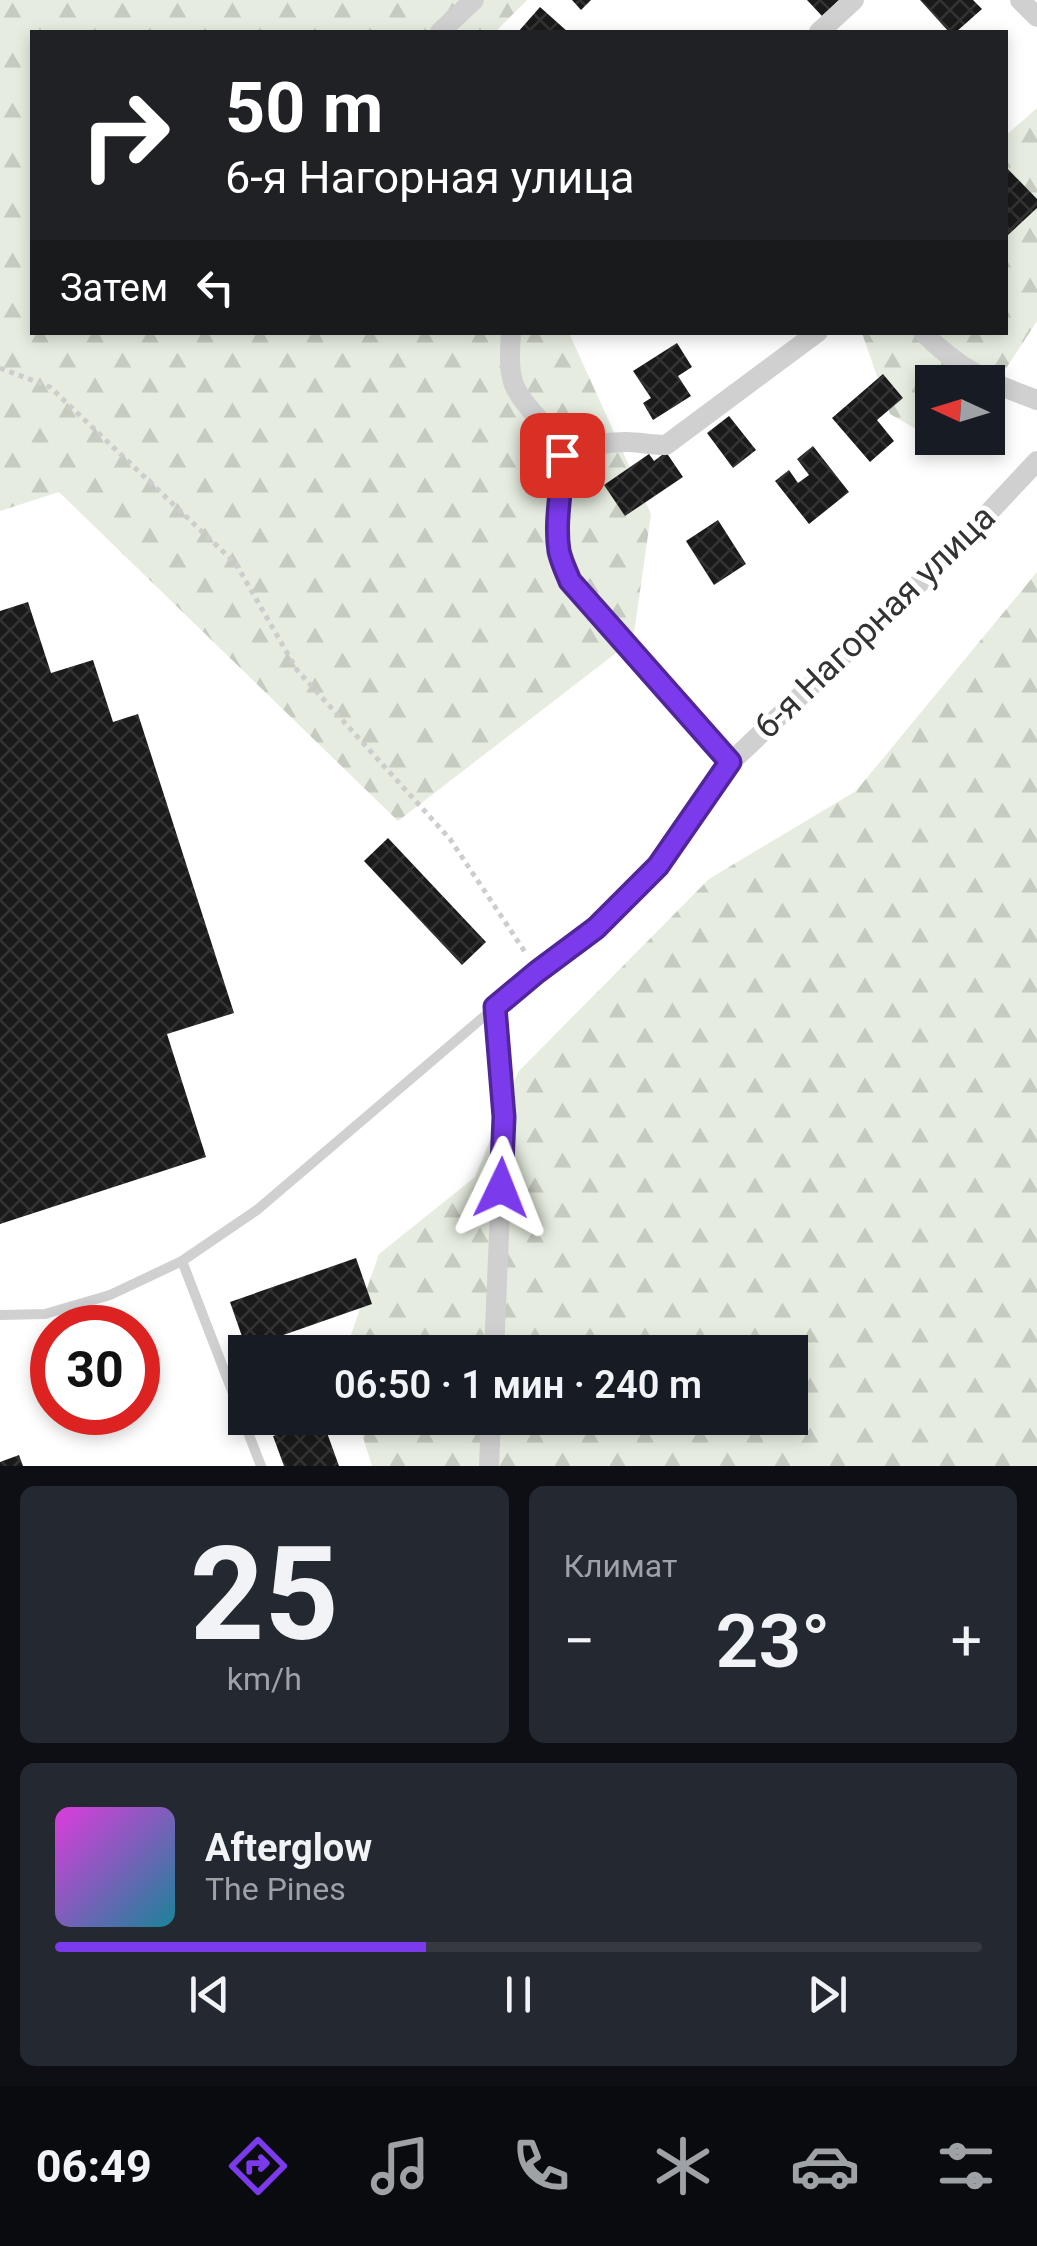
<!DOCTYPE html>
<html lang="ru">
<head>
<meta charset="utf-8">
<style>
	:root { --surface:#171b24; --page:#242831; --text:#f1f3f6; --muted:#9ea1a6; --line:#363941; --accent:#7c3aed }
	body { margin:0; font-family:Roboto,sans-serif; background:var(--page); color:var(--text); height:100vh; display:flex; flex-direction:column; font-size:38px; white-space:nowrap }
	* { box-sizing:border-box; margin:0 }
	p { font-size:32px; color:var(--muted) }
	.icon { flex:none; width:55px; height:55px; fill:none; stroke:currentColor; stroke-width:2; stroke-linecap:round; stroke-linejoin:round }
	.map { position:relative; height:1466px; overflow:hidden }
	.sheet { display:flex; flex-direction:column; gap:20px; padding:20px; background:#0d0f14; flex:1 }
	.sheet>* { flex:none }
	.hud { position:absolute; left:30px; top:30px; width:978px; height:305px; border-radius:0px; box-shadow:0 5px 15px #0003; background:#202124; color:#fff; overflow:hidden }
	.needle { width:65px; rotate:274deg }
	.buttons { position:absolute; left:915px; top:365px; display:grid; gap:20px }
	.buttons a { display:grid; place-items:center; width:90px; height:90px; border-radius:0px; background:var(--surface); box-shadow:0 5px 15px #0003; font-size:50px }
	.speed { position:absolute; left:30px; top:1305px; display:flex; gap:20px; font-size:50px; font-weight:700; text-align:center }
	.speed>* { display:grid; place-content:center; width:130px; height:130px; border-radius:50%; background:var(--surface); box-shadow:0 5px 15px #0003; line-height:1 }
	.speed .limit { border:15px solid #d22; background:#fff; color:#111 }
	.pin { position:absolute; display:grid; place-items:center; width:85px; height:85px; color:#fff; margin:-42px; border-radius:20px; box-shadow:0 5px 15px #0006 }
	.me { position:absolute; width:110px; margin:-55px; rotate:2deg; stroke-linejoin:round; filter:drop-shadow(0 0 8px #0008) }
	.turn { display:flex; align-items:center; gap:35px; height:210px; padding:0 30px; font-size:45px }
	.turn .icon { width:130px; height:130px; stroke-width:2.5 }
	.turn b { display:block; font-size:70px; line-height:85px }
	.then { display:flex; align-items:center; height:95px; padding:0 30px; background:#0003; gap:20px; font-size:38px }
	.big { font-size:75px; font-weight:600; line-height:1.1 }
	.sheet .card { flex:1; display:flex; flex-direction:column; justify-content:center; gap:15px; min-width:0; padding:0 35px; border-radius:15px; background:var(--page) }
	.sheet .dial { align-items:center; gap:0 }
	.dial b { font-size:130px; line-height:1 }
	.song { display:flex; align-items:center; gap:30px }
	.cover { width:120px; height:120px; border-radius:15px; background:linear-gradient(135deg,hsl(300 70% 55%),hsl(190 70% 35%)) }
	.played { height:10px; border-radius:5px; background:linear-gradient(90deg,var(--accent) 40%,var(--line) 40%) }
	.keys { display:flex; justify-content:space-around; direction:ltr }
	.heat { display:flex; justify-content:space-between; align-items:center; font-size:55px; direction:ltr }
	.sheet .tiles { flex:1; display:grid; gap:20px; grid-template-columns:1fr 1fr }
	.card:last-child { grid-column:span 2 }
	.trip { position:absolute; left:228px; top:1335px; width:580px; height:100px; border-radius:0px; background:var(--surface); box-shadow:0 5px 15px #0003; font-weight:600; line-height:100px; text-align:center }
	.tab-bar { display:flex; height:160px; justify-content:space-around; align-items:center; background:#090b0e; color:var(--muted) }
	.tab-bar .icon { width:70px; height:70px }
	.tab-bar .selected { color:var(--accent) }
	.tab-bar b { font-size:45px; color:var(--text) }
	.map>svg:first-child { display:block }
	.forest { fill:url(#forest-firs) }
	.building { fill:url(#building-cross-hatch) }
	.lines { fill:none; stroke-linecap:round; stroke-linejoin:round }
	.path { stroke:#cdcdcd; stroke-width:5; stroke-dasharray:5 5; stroke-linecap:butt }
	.lane { stroke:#d0d0d0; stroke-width:10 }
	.street { stroke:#d0d0d0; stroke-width:20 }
	.route-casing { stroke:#51269a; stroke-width:25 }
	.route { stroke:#7c3aed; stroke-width:18 }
	.labels { text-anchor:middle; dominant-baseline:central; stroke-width:10; stroke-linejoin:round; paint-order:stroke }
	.street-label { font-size:35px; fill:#333; stroke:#fff }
</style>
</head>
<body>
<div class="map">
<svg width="1037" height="1466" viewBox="0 0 1037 1466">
	<defs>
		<pattern id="forest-firs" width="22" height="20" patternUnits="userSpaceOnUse" patternTransform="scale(2.5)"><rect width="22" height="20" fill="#e6ecdf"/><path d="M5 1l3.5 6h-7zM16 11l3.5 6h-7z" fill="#c6cbc0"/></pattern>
		<pattern id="building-cross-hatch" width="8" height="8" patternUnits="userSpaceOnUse" patternTransform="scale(2.5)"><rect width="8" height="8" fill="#1a1a1a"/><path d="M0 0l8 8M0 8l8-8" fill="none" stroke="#333"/></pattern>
	</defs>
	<rect width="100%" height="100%" fill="#fff"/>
	<g class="forest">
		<polygon points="0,0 527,0 495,32 32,32 32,332 569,333 651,514 633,640 398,821 59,492 0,511"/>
		<polygon points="1037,108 1037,321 988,396 988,382 932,382 932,438 960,438 952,450 890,414 862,333 1005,332 1005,136"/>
		<polygon points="1037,572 1037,1466 372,1466 357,1418 790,1418 790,1352 345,1352 379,1254 475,1177 518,1072 709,879 856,791"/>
	</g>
	<g class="building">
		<polygon points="572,0 591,0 581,10"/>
		<polygon points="807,0 839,0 822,16"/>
		<polygon points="920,0 973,0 982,9 956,32 949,32"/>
		<polygon points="540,7 568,32 518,32"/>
		<polygon points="1005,166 1037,199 1037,208 1008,235 1005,232"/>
		<polygon points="677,343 692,367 678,376 691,396 653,420 643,403 651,398 633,371"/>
		<polygon points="883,374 903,398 877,420 894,441 870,462 832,418"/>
		<polygon points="729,416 756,450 733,468 707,433"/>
		<polygon points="813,446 849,492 809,524 775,481 789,470 798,483 809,475 797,459"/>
		<polygon points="666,452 683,477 625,516 604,485 649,454 654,461"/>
		<polygon points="718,520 746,564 714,585 686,541"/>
		<polygon points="28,602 51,673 93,660 113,722 138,714 234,1013 167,1034 206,1157 0,1224 0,611"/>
		<polygon points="388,838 486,942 462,965 364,861"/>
		<polygon points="356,1258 372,1304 246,1348 230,1302"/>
		<polygon points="322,1419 339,1466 284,1466 273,1436"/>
		<polygon points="19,1455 23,1466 0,1466 0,1462"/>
	</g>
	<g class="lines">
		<polyline class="path" points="0,368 50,387 236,564 297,670 450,839 525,952"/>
		<g class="lane">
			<polyline points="182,1261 261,1466"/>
			<polyline points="0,1315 45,1314 110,1295 182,1261 257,1210 494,1008"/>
		</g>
		<g class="street">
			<polyline points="1020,0 1037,17"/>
			<polyline points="440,32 474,0"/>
			<polyline points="819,32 854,0"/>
			<path d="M511 332C510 349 508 372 515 387 526 412 557 430 562 458 565 471 560 484 559 497 556 530 558 550 570 581L731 762"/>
			<path d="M923 332C958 369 990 383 1037 400"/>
			<path d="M562 455C583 447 603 442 626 442 639 442 652 445 666 445L818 332"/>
			<polyline points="494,1352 504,1117 495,1007 537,971 596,927 658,866 731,762 950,554 1037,461"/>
			<polyline points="489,1466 491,1418"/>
		</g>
	</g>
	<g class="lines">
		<g class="route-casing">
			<path id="route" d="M501 1188 504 1117 495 1007 537 972 596 928 658 866 730 762 570 581C566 571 561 561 559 551 554 519 563 487 562 455"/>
		</g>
		<use href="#route" class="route"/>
	</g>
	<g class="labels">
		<g class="street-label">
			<text transform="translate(875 622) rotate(-44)">6-я Нагорная улица</text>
		</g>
	</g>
</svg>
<div class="buttons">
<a><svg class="needle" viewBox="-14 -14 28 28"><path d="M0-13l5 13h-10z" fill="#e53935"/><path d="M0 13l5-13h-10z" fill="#9ea1a6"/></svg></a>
</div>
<div class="speed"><div class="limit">30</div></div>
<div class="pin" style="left:562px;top:455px;background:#d93025"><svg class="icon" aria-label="arrive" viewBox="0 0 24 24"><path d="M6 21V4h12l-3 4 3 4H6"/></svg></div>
<svg class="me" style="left:501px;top:1188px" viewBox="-20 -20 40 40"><path d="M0-17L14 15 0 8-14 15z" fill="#7c3aed" stroke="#fff" stroke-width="4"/></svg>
<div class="trip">06:50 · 1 мин · 240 m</div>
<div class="hud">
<div class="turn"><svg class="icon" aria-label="right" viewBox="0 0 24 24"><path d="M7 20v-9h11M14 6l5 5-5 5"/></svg><div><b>50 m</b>6-я Нагорная улица</div></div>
<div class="then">Затем<svg class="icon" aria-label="left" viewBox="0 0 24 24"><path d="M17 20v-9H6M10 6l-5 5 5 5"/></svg></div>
</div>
</div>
<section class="sheet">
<div class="tiles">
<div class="card dial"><b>25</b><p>km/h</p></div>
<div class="card"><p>Климат</p>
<div class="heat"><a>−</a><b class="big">23°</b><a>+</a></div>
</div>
<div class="card">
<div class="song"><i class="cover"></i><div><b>Afterglow</b><p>The Pines</p></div></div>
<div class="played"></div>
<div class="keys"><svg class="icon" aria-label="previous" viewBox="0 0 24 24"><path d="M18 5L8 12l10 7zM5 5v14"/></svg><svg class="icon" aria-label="pause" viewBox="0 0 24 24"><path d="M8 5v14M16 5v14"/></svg><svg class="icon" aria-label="next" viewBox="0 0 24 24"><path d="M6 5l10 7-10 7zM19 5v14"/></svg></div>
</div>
</div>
</section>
<nav class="tab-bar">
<b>06:49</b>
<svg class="icon selected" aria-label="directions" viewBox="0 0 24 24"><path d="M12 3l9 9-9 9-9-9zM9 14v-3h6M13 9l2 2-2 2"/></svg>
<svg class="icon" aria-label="music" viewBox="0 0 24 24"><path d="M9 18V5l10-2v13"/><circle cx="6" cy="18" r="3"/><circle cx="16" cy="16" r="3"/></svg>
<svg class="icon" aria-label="phone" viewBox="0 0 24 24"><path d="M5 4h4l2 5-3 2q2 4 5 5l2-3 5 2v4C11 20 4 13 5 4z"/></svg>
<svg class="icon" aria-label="climate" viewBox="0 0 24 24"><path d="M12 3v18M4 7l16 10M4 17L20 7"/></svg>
<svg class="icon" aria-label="car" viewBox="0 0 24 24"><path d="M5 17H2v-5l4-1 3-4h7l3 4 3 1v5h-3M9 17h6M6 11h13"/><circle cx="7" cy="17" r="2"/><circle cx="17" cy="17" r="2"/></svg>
<svg class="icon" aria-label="filters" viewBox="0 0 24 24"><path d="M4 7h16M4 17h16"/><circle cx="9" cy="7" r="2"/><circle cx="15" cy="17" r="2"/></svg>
</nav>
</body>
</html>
